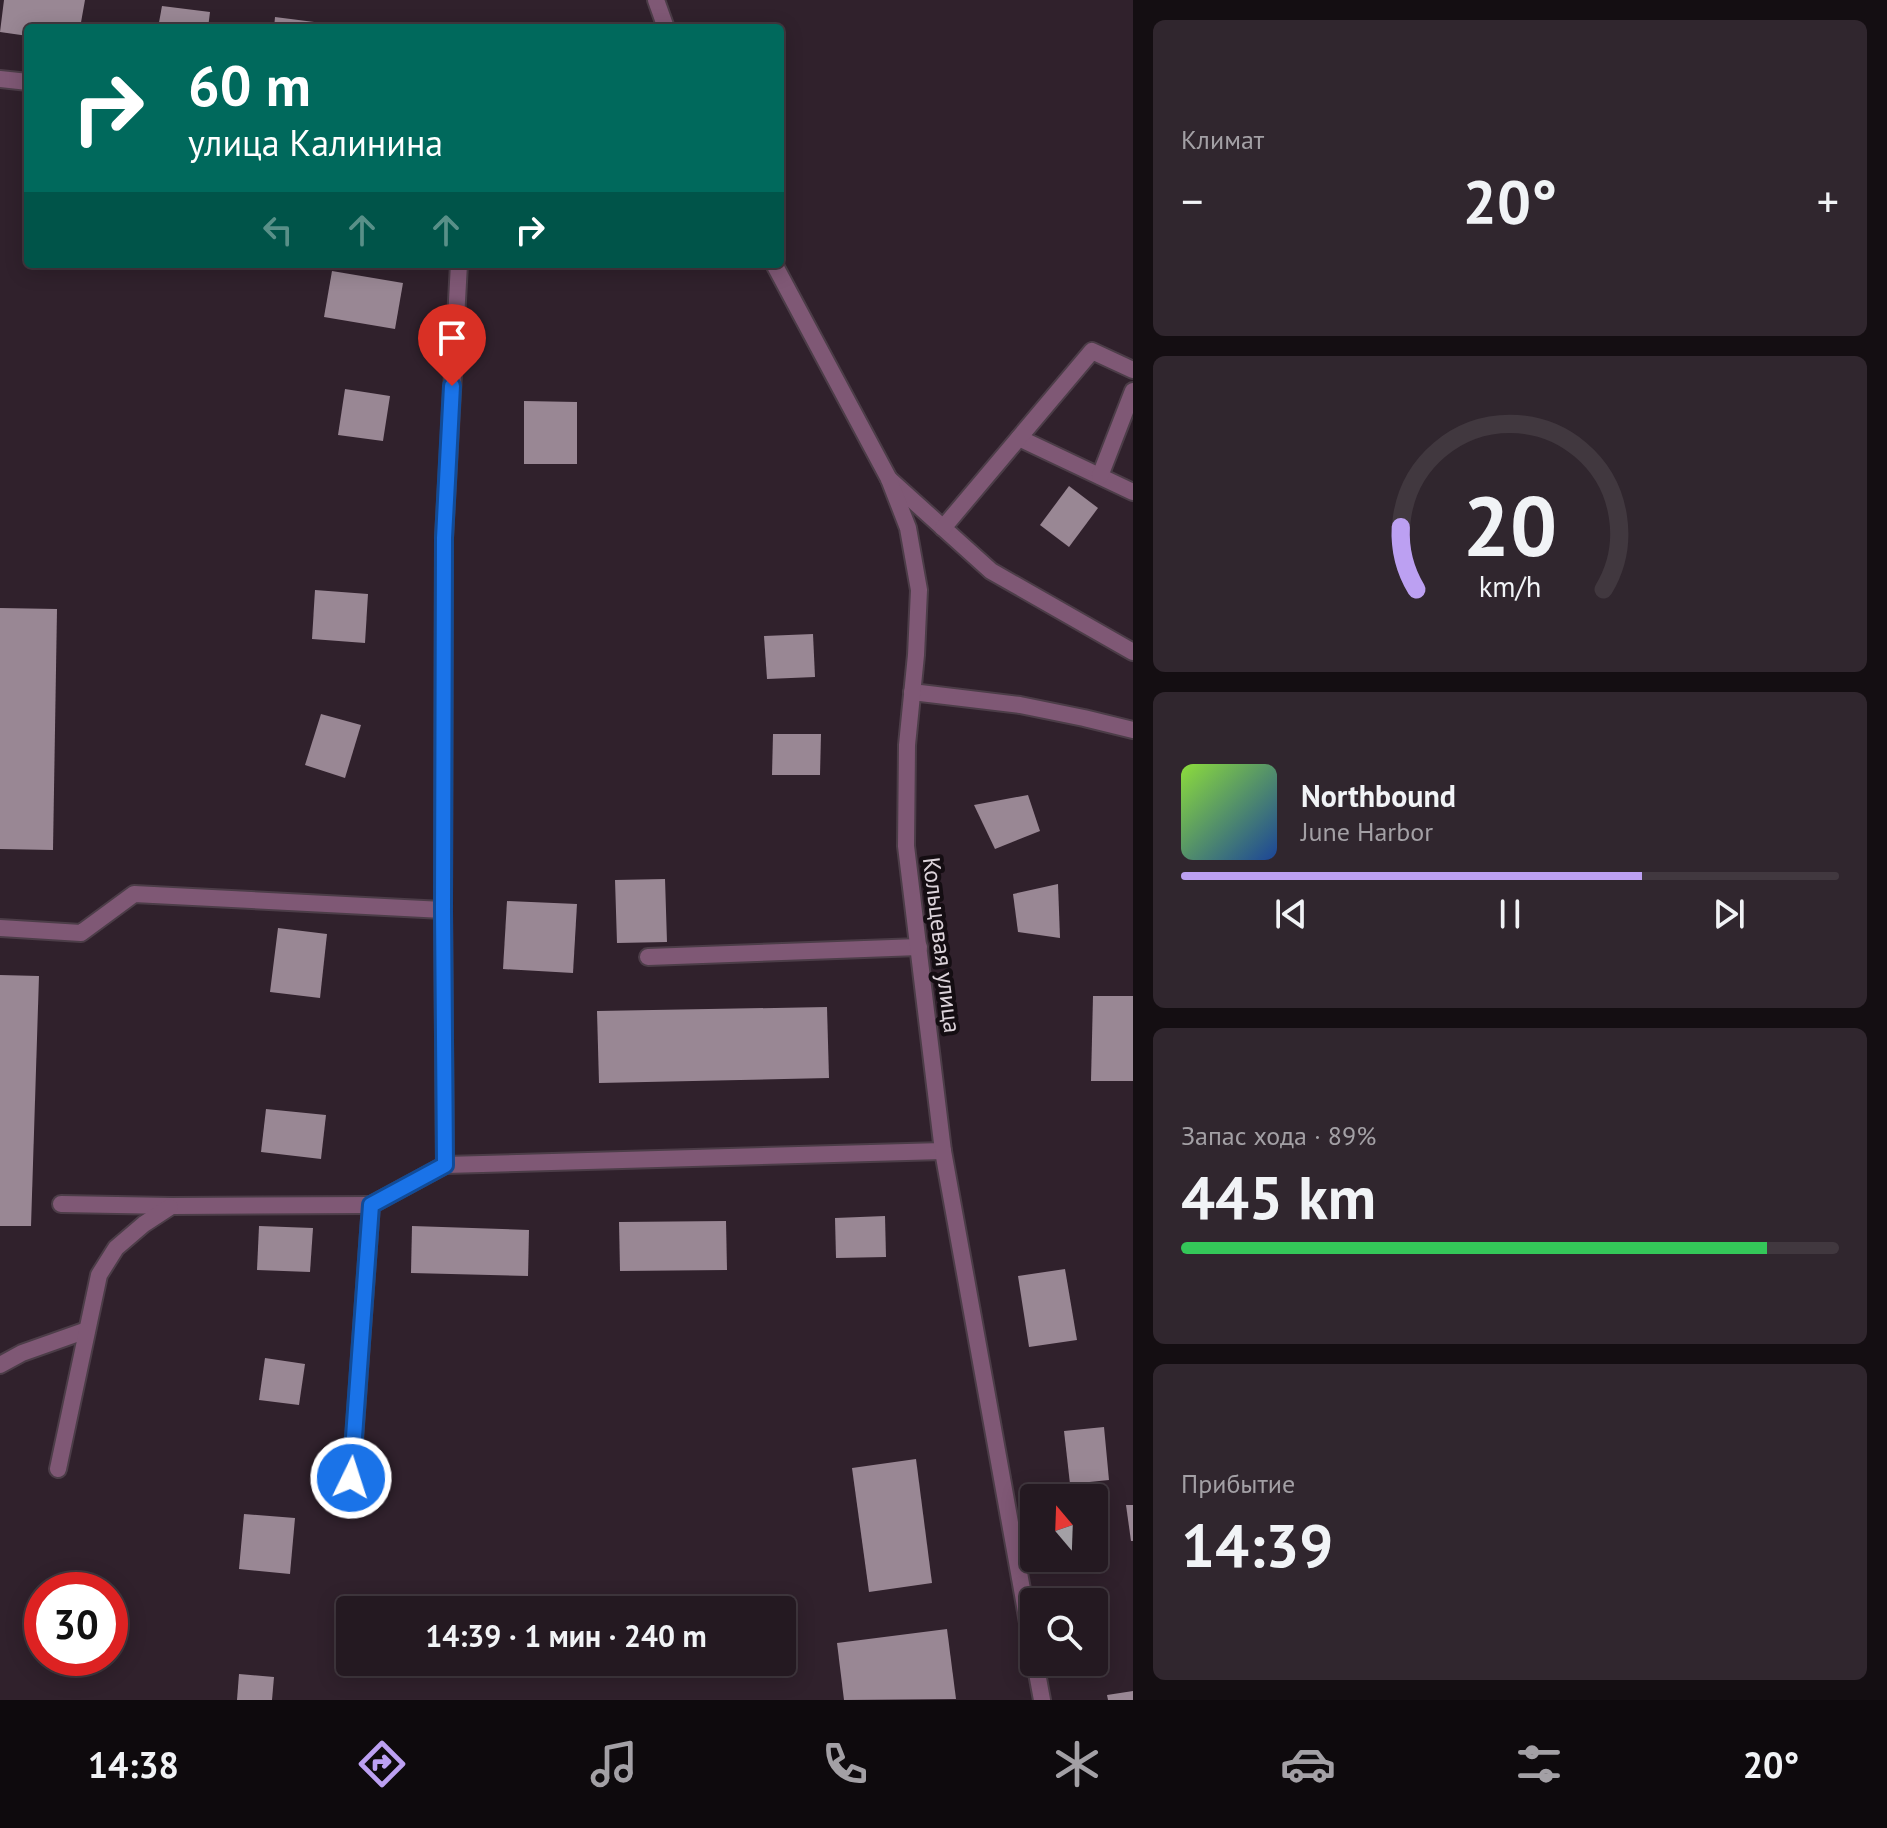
<!DOCTYPE html>
<html lang="ru">
<head>
<meta charset="utf-8">
<style>
	:root { --surface:#241921; --page:#30262e; --text:#f1f3f6; --muted:#a3a0a5; --line:#41383f; --accent:#bca0f2 }
	body { margin:0; font-family:"PT Sans",sans-serif; background:var(--page); color:var(--text); height:100vh; display:flex; flex-direction:column; font-size:30px; white-space:nowrap }
	* { box-sizing:border-box; margin:0 }
	p { font-size:26px; color:var(--muted) }
	.icon { flex:none; width:44px; height:44px; fill:none; stroke:currentColor; stroke-width:2; stroke-linecap:round; stroke-linejoin:round }
	.map { position:relative; flex:1; overflow:hidden }
	.drawer { display:flex; flex-direction:column; gap:20px; padding:20px; background:#140e12; width:754px }
	.drawer>* { flex:none }
	.hud { position:absolute; left:24px; top:24px; width:760px; height:244px; border-radius:8px; box-shadow:0 4px 20px #0003,0 0 0 2px var(--line); background:#00695c; color:#fff; overflow:hidden }
	.needle { width:52px; rotate:341deg }
	.controls { position:absolute; left:1020px; top:1484px; display:grid; gap:16px }
	.controls a { display:grid; place-items:center; width:88px; height:88px; border-radius:8px; background:var(--surface); box-shadow:0 4px 20px #0003,0 0 0 2px var(--line); font-size:40px }
	.speed { position:absolute; left:24px; top:1572px; display:flex; gap:16px; font-size:40px; font-weight:700; text-align:center }
	.speed>* { display:grid; place-content:center; width:104px; height:104px; border-radius:50%; background:var(--surface); box-shadow:0 4px 20px #0003,0 0 0 2px var(--line); line-height:1 }
	.speed .limit { border:12px solid #d22; background:#fff; color:#111 }
	.pin { position:absolute; display:grid; place-items:center; width:68px; height:68px; color:#fff; margin:-82px -34px; border-radius:50% 50% 50% 0; rotate:-45deg; box-shadow:0 0 8px #0007 }
	.pin .icon { rotate:45deg }
	.me { position:absolute; width:88px; margin:-44px; rotate:4deg; stroke-linejoin:round; filter:drop-shadow(0 0 6px #0008) }
	.turn { display:flex; align-items:center; gap:28px; height:168px; padding:0 32px; font-size:36px }
	.turn .icon { width:104px; height:104px; stroke-width:2.5 }
	.turn b { display:block; font-size:56px; line-height:68px }
	.lanes { display:flex; align-items:center; height:76px; padding:0 32px; background:#0003; justify-content:center; gap:40px; direction:ltr }
	.lanes .off { opacity:.35 }
	.big { font-size:60px; font-weight:700; line-height:1.1 }
	.drawer .card { flex:1; display:flex; flex-direction:column; justify-content:center; gap:12px; min-width:0; padding:0 28px; border-radius:12px; background:var(--page) }
	.drawer .dial { align-items:center; gap:0 }
	.dial svg { height:208px; overflow:visible; fill:none; stroke:var(--line); stroke-width:7; stroke-linecap:round; text-anchor:middle }
	.dial text { fill:var(--text); stroke:none }
	.song { display:flex; align-items:center; gap:24px }
	.cover { width:96px; height:96px; border-radius:12px; background:linear-gradient(135deg,hsl(90 70% 55%),hsl(220 70% 35%)) }
	.played { height:8px; border-radius:4px; background:linear-gradient(90deg,var(--accent) 70%,var(--line) 70%) }
	.keys { display:flex; justify-content:space-around; direction:ltr }
	.heat { display:flex; justify-content:space-between; align-items:center; font-size:44px; direction:ltr }
	.charge { height:12px; border-radius:6px; background:linear-gradient(90deg,#34c759 89%,var(--line) 0) }
	.trip { position:absolute; left:336px; top:1596px; width:460px; height:80px; border-radius:8px; background:var(--surface); box-shadow:0 4px 20px #0003,0 0 0 2px var(--line); font-weight:700; line-height:80px; text-align:center }
	.menu { display:flex; height:128px; justify-content:space-around; align-items:center; background:#0e0a0d; color:var(--muted) }
	.menu .icon { width:56px; height:56px }
	.menu .on { color:var(--accent) }
	.menu b { font-size:36px; color:var(--text) }
	main { display:flex; flex:1; min-height:0 }
	.map>svg:first-child { display:block }
	.building { fill:#998794 }
	.lines { fill:none; stroke-linecap:round; stroke-linejoin:round }
	.service-casing { stroke:#4c3d48; stroke-width:20 }
	.minor-casing { stroke:#4c3d48; stroke-width:20 }
	.tertiary-casing { stroke:#4c3d48; stroke-width:20 }
	.service { stroke:#7f5875; stroke-width:16 }
	.minor { stroke:#7f5875; stroke-width:16 }
	.tertiary { stroke:#7f5875; stroke-width:16 }
	.route-casing { stroke:#114b97; stroke-width:20 }
	.route { stroke:#1a73e8; stroke-width:14 }
	.labels { text-anchor:middle; dominant-baseline:central; stroke-width:8; stroke-linejoin:round; paint-order:stroke }
	.street-label { font-size:24px; fill:#dcd3da; stroke:#140d12 }
</style>
</head>
<body>
<main>
<div class="map">
<svg width="1133" height="1700" viewBox="0 0 1133 1700">
	<rect width="100%" height="100%" fill="#30212c"/>
	<g class="building">
		<polygon points="4,0 85,0 80,28 28,28 28,36 0,32"/>
		<polygon points="162,6 210,12 208,28 158,28"/>
		<polygon points="275,17 322,23 322,28 274,28"/>
		<polygon points="332,271 403,283 395,329 324,317"/>
		<polygon points="345,389 390,396 383,441 338,435"/>
		<polygon points="524,401 577,402 577,464 524,464"/>
		<polygon points="1069,486 1098,508 1069,547 1040,525"/>
		<polygon points="315,590 368,594 365,643 312,639"/>
		<polygon points="0,608 57,609 53,850 0,849"/>
		<polygon points="813,634 815,677 767,679 764,636"/>
		<polygon points="321,714 361,725 345,778 305,765"/>
		<polygon points="773,734 821,734 820,775 772,775"/>
		<polygon points="1028,795 1040,831 995,849 974,805"/>
		<polygon points="665,879 667,942 617,943 615,880"/>
		<polygon points="1058,884 1060,938 1018,932 1013,894"/>
		<polygon points="507,901 577,904 573,973 503,969"/>
		<polygon points="278,928 327,934 320,998 270,992"/>
		<polygon points="0,975 39,976 31,1226 0,1226"/>
		<polygon points="1093,996 1133,996 1133,1081 1091,1081"/>
		<polygon points="827,1007 829,1078 599,1083 597,1011"/>
		<polygon points="266,1109 326,1115 321,1159 261,1152"/>
		<polygon points="885,1216 886,1257 836,1258 835,1218"/>
		<polygon points="726,1221 727,1270 620,1271 619,1222"/>
		<polygon points="259,1226 313,1228 310,1272 257,1270"/>
		<polygon points="412,1226 529,1230 528,1276 411,1273"/>
		<polygon points="1065,1269 1077,1340 1029,1347 1018,1276"/>
		<polygon points="265,1358 305,1364 299,1405 259,1400"/>
		<polygon points="1104,1427 1109,1480 1070,1484 1064,1431"/>
		<polygon points="916,1459 932,1583 869,1592 852,1468"/>
		<polygon points="1126,1505 1133,1505 1133,1541 1131,1541"/>
		<polygon points="244,1514 295,1518 290,1574 239,1569"/>
		<polygon points="947,1629 956,1699 844,1700 837,1643"/>
		<polygon points="239,1674 274,1677 272,1700 237,1700"/>
		<polygon points="1133,1691 1133,1700 1108,1700 1107,1695"/>
	</g>
	<g class="lines">
		<g class="service-casing">
			<g id="service">
				<polyline points="1019,438 1133,492"/>
				<polyline points="1100,476 1133,391"/>
				<polyline points="889,479 991,571 1133,652"/>
				<polyline points="943,528 1092,351 1133,370"/>
				<polyline points="912,692 1020,705 1084,718 1133,730"/>
				<polyline points="0,928 81,933 134,894 443,910"/>
				<polyline points="648,957 919,947"/>
				<polyline points="61,1204 172,1206 371,1205"/>
				<polyline points="0,1365 22,1353 87,1330"/>
				<polyline points="58,1469 99,1275 116,1248 144,1224 170,1207"/>
			</g>
		</g>
		<g class="minor-casing">
			<g id="minor">
				<polyline points="0,79 28,82"/>
				<polyline points="445,1165 443,910 444,538 459,264"/>
				<polyline points="349,1509 371,1205 445,1165 943,1151"/>
			</g>
		</g>
		<g class="tertiary-casing">
			<g id="tertiary">
				<polyline points="656,0 666,28"/>
				<polyline points="774,264 889,479 908,528 919,590 916,655 907,745 906,846 943,1151 1034,1656"/>
				<polyline points="1035,1662 1042,1700"/>
			</g>
		</g>
		<use href="#service" class="service"/>
		<use href="#minor" class="minor"/>
		<use href="#tertiary" class="tertiary"/>
	</g>
	<g class="lines">
		<g class="route-casing">
			<polyline id="route" points="351,1478 371,1205 445,1165 443,910 444,538 452,386"/>
		</g>
		<use href="#route" class="route"/>
	</g>
	<g class="labels">
		<g class="street-label">
			<text transform="translate(942 945) rotate(83)">Кольцевая улица</text>
		</g>
	</g>
</svg>
<div class="controls">
<a><svg class="needle" viewBox="-14 -14 28 28"><path d="M0-13l5 13h-10z" fill="#e53935"/><path d="M0 13l5-13h-10z" fill="#a3a0a5"/></svg></a>
<a><svg class="icon" aria-label="search" viewBox="0 0 24 24"><circle cx="10" cy="10" r="6"/><path d="M15 15l6 6"/></svg></a>
</div>
<div class="speed"><div class="limit">30</div></div>
<div class="pin" style="left:452px;top:386px;background:#d93025"><svg class="icon" aria-label="arrive" viewBox="0 0 24 24"><path d="M6 21V4h12l-3 4 3 4H6"/></svg></div>
<svg class="me" style="left:351px;top:1478px" viewBox="-20 -20 40 40"><circle r="17" fill="#1a73e8" stroke="#fff" stroke-width="3"/><path d="M0-11L8 9 0 5-8 9z" fill="#fff"/></svg>
<div class="trip">14:39 · 1 мин · 240 m</div>
<div class="hud">
<div class="turn"><svg class="icon" aria-label="right" viewBox="0 0 24 24"><path d="M7 20v-9h11M14 6l5 5-5 5"/></svg><div><b>60 m</b>улица Калинина</div></div>
<div class="lanes"><svg class="icon off" aria-label="left" viewBox="0 0 24 24"><path d="M17 20v-9H6M10 6l-5 5 5 5"/></svg><svg class="icon off" aria-label="ahead" viewBox="0 0 24 24"><path d="M12 20V5M6 11l6-6 6 6"/></svg><svg class="icon off" aria-label="ahead" viewBox="0 0 24 24"><path d="M12 20V5M6 11l6-6 6 6"/></svg><svg class="icon" aria-label="right" viewBox="0 0 24 24"><path d="M7 20v-9h11M14 6l5 5-5 5"/></svg></div>
</div>
</div>
<section class="drawer">
<div class="card"><p>Климат</p>
<div class="heat"><a>−</a><b class="big">20°</b><a>+</a></div>
</div>
<div class="card dial"><svg viewBox="0 0 100 80">
<path d="M14 69A42 42 0 1 1 86 69"/>
<path d="M14 69A42 42 0 0 1 8 45" stroke="#bca0f2"/>
<text x="50" y="56" font-size="32" font-weight="700">20</text>
<text x="50" y="72" font-size="11">km/h</text>
</svg></div>
<div class="card">
<div class="song"><i class="cover"></i><div><b>Northbound</b><p>June Harbor</p></div></div>
<div class="played"></div>
<div class="keys"><svg class="icon" aria-label="previous" viewBox="0 0 24 24"><path d="M18 5L8 12l10 7zM5 5v14"/></svg><svg class="icon" aria-label="pause" viewBox="0 0 24 24"><path d="M8 5v14M16 5v14"/></svg><svg class="icon" aria-label="next" viewBox="0 0 24 24"><path d="M6 5l10 7-10 7zM19 5v14"/></svg></div>
</div>
<div class="card"><p>Запас хода · 89%</p><b class="big">445 km</b><div class="charge"></div></div>
<div class="card"><p>Прибытие</p><b class="big">14:39</b></div>
</section>
</main>
<nav class="menu">
<b>14:38</b>
<svg class="icon on" aria-label="directions" viewBox="0 0 24 24"><path d="M12 3l9 9-9 9-9-9zM9 14v-3h6M13 9l2 2-2 2"/></svg>
<svg class="icon" aria-label="music" viewBox="0 0 24 24"><path d="M9 18V5l10-2v13"/><circle cx="6" cy="18" r="3"/><circle cx="16" cy="16" r="3"/></svg>
<svg class="icon" aria-label="phone" viewBox="0 0 24 24"><path d="M5 4h4l2 5-3 2q2 4 5 5l2-3 5 2v4C11 20 4 13 5 4z"/></svg>
<svg class="icon" aria-label="climate" viewBox="0 0 24 24"><path d="M12 3v18M4 7l16 10M4 17L20 7"/></svg>
<svg class="icon" aria-label="car" viewBox="0 0 24 24"><path d="M5 17H2v-5l4-1 3-4h7l3 4 3 1v5h-3M9 17h6M6 11h13"/><circle cx="7" cy="17" r="2"/><circle cx="17" cy="17" r="2"/></svg>
<svg class="icon" aria-label="filters" viewBox="0 0 24 24"><path d="M4 7h16M4 17h16"/><circle cx="9" cy="7" r="2"/><circle cx="15" cy="17" r="2"/></svg>
<b>20°</b>
</nav>
</body>
</html>
